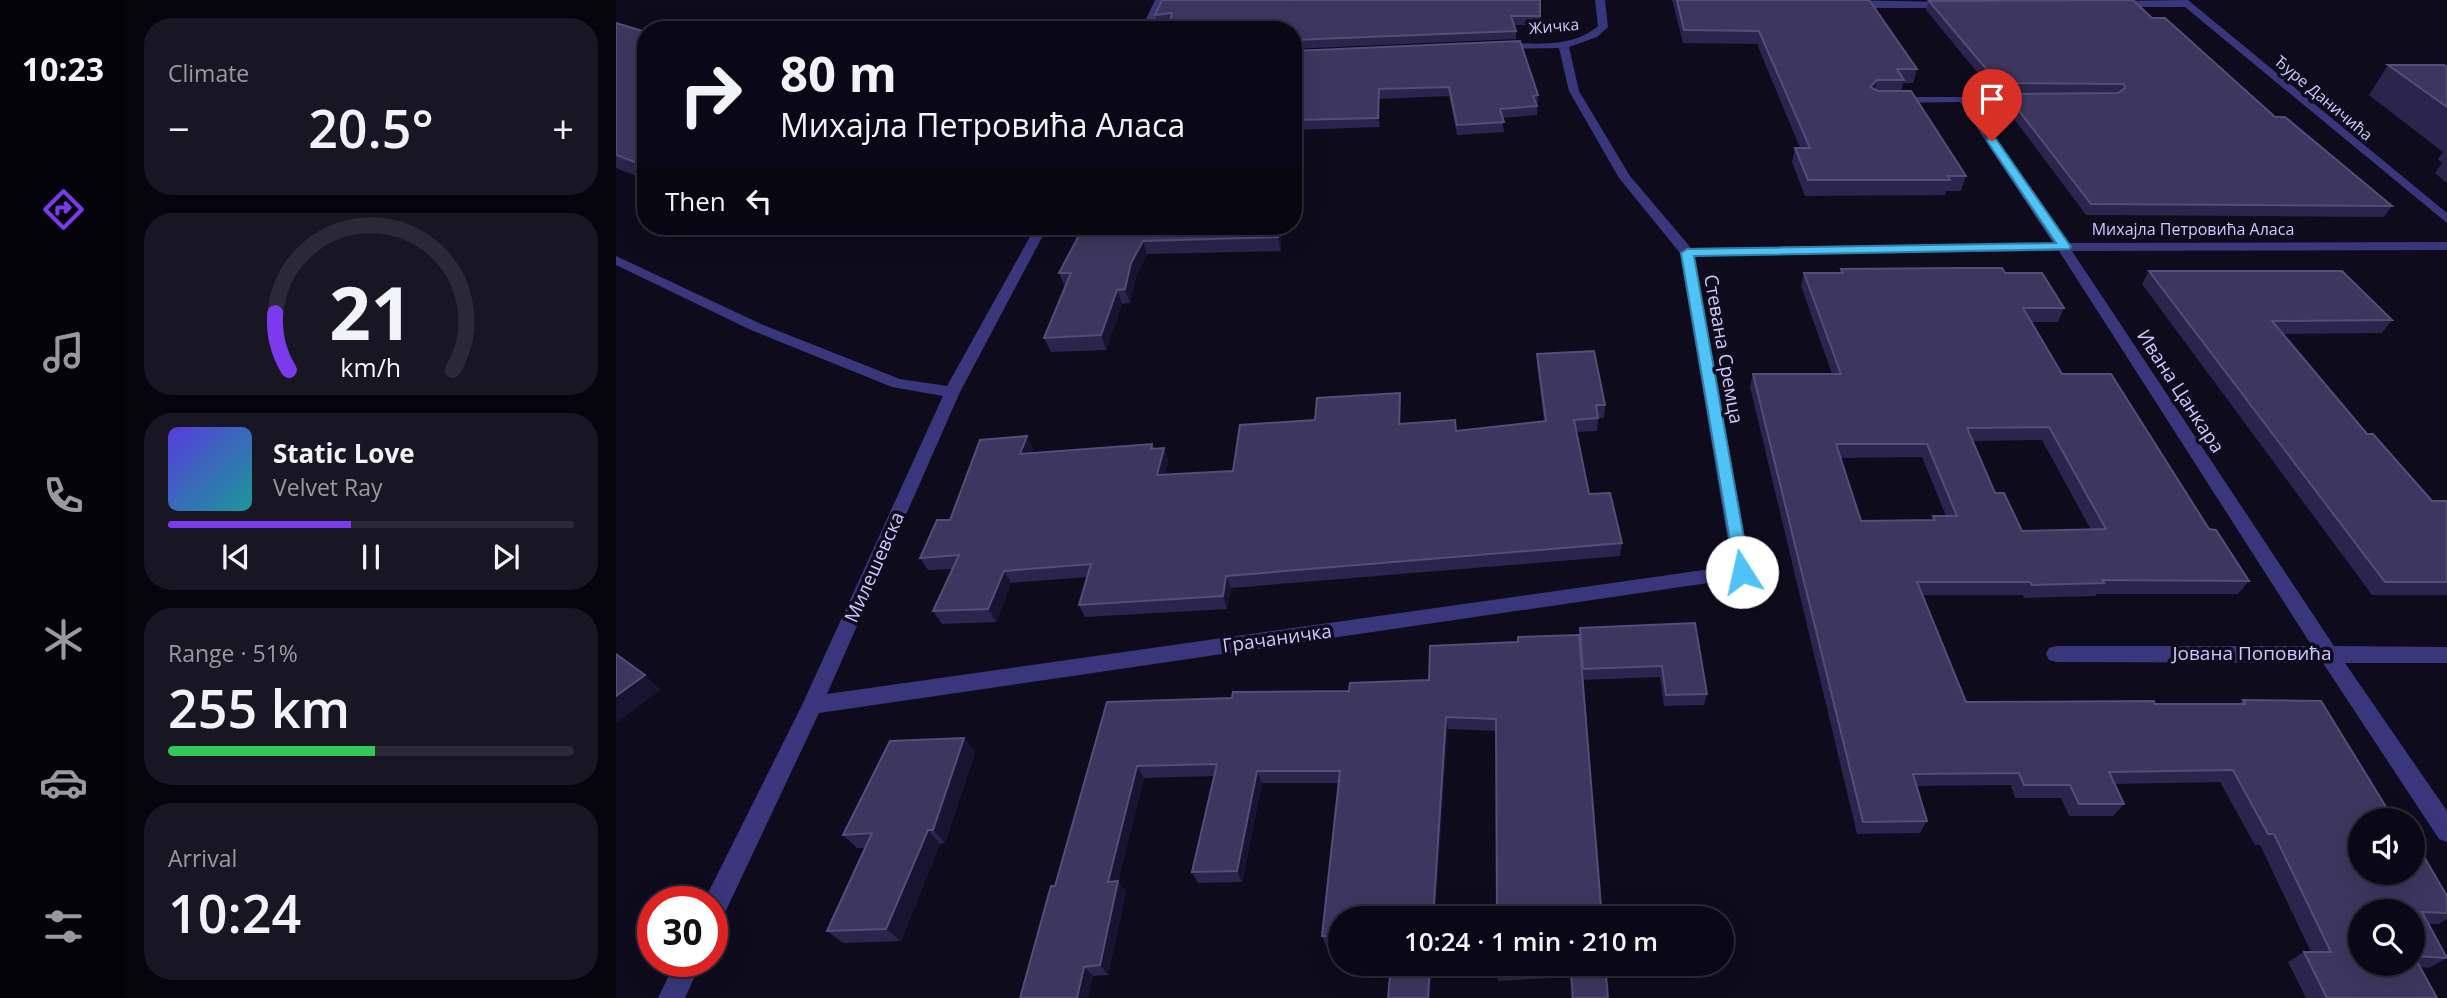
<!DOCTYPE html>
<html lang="en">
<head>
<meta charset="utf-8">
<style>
	:root { --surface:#0a0816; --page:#181623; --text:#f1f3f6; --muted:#999aa1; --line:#2a2935; --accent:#7c3aed }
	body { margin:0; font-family:"Open Sans",sans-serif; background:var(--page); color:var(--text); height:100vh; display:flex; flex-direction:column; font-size:26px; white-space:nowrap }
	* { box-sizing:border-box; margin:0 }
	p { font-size:23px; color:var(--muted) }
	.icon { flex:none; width:38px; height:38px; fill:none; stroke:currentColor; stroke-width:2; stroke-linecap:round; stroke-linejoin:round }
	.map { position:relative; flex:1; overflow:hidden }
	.drawer { display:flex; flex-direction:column; gap:18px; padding:18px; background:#06040c; width:490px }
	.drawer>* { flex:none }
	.guide { position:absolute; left:21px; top:21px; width:665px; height:214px; border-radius:28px; box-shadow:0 7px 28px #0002,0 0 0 2px var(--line); background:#0a0816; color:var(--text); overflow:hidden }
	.controls { position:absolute; left:1732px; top:808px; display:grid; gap:14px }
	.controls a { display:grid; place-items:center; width:77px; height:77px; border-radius:50%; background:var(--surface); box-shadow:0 7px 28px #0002,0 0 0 2px var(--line); font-size:35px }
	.speed { position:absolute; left:21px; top:886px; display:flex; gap:14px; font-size:35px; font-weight:700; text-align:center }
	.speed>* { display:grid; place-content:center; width:91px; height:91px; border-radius:50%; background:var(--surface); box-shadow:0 7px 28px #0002,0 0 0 2px var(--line); line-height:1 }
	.speed .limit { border:10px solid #d22; background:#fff; color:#111 }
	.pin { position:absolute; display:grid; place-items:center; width:60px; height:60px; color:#fff; margin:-72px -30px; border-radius:50% 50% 50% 0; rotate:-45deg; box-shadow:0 0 7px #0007 }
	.pin .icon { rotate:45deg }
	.me { position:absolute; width:77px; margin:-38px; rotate:350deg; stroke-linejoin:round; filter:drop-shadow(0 0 5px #0008) }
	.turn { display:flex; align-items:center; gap:24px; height:147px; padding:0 28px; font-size:32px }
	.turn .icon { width:91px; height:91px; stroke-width:2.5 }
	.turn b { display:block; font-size:49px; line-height:60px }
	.then { display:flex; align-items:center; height:66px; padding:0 28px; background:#0003; gap:14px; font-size:26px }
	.big { font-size:52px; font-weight:600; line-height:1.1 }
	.drawer .widget { flex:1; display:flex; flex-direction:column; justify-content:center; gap:10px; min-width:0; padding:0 24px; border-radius:28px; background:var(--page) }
	.drawer .dial { align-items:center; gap:0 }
	.dial svg { height:182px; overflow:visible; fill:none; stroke:var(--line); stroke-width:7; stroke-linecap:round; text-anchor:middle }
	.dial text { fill:var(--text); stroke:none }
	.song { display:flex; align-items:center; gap:21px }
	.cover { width:84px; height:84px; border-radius:10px; background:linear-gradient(135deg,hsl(250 70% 55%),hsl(180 70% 35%)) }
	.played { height:7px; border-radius:4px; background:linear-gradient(90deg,var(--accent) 45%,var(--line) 45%) }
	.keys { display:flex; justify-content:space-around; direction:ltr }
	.heat { display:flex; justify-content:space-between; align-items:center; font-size:38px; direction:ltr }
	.charge { height:10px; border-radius:5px; background:linear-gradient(90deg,#34c759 51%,var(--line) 0) }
	.trip { position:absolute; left:712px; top:906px; width:406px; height:70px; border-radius:35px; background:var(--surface); box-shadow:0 7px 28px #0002,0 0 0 2px var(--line); font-weight:600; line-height:70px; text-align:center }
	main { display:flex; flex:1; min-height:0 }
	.tabs { display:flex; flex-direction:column; width:126px; justify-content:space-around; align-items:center; background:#040309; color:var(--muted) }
	.tabs .icon { width:49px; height:49px }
	.tabs .selected { color:var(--accent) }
	.tabs b { font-size:32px; color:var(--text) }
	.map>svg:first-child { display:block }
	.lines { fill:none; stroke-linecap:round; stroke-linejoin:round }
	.minor { fill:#39367c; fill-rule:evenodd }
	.wall { fill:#2b244c; fill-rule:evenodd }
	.shaded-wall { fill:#181331 }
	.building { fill:#3d365f; stroke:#544d78; stroke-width:2; fill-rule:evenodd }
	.route { fill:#4fc3f7; stroke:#337fa1; stroke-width:2 }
	.labels { text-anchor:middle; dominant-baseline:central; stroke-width:7; stroke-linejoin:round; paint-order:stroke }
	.far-street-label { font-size:16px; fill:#cec8ff; stroke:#0e0b1d }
	.street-label { font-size:19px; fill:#cec8ff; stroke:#0e0b1d }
</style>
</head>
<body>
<main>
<nav class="tabs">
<b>10:23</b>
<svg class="icon selected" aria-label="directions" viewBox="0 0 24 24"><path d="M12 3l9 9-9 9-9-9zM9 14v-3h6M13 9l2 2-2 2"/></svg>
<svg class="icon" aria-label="music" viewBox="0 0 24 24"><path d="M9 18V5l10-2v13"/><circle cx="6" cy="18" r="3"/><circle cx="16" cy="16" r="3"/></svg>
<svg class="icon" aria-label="phone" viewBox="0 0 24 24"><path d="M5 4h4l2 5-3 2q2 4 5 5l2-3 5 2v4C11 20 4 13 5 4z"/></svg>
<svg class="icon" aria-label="climate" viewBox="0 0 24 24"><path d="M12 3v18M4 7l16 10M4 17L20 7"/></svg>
<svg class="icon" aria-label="car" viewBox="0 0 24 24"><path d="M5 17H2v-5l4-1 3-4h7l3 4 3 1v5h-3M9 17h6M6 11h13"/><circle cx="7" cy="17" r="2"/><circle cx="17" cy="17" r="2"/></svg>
<svg class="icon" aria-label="filters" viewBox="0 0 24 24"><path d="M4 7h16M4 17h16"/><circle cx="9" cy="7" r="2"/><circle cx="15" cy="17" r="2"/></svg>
</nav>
<section class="drawer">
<div class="widget"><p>Climate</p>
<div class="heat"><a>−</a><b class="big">20.5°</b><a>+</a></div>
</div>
<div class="widget dial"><svg viewBox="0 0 100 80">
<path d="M14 69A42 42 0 1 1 86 69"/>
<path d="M14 69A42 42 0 0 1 8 44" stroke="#7c3aed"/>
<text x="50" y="56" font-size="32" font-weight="700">21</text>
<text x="50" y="72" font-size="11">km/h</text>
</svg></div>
<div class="widget">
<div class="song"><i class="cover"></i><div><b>Static Love</b><p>Velvet Ray</p></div></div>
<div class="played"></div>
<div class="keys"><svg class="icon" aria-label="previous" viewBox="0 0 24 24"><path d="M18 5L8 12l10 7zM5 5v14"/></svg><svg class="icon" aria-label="pause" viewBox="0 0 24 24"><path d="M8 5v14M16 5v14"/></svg><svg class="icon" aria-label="next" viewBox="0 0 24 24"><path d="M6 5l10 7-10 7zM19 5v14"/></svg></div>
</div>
<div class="widget"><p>Range · 51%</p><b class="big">255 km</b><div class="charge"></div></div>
<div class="widget"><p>Arrival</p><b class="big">10:24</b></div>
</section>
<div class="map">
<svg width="1831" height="998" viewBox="0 0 1831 998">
	<rect width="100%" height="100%" fill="#0e0b1d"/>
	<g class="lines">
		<g class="minor">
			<polygon points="539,0 549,0 535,30 525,30"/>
			<path d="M979 0H989L992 27 981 37 953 47 963 91 1014 176 1075 248 1437 243 1344 102 1277 103 1272 100 1277 97H1415L1416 99 1411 102H1355L1451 243 1831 242V250L1456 251 1718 646 1831 647V663H1729L1831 811V842L1823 839 1707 663 1440 662 1433 660 1430 654 1433 648 1440 646H1696L1443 251 1078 256 1135 572 1133 577 203 713 105 921 96 924V901H88L187 703 327 396 276 387 135 330 0 265V256L145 324 284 379 331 386 420 226H432L344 392 211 694 1116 566 1064 253 1003 178 953 91 943 48 884 49 879 46 884 43C917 43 955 49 982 26Z"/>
			<polygon points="1220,0 1336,2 1341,5 1336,8 1227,8"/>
			<polygon points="1572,0 1831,213 1831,223 1569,7 1500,7 1495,4 1500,1"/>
			<polygon points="60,961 86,961 69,998 42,998"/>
		</g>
	</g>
	<g class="wall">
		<polygon points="546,0 925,0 924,25 898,25 900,31 900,39 677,49 677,30 554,23 541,23 539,15"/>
		<polygon points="1056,0 1253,0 1301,69 1297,83 1287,83 1285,91 1350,176 1345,191 1330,191 1329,195 1189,196 1176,162 1179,148 1184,148 1141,44 1067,43"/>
		<polygon points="1313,1 1536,18 1659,117 1776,206 1768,217 1470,215 1387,104 1390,94 1379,94 1310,10"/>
		<polygon points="0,23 30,32 30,180 0,168"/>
		<polygon points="677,51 922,95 921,115 886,118 888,132 841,135 833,96 764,99 764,127 677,130"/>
		<polygon points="1772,65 1831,67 1831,183 1819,173 1826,163 1822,159 1827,152 1753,95"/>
		<polygon points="468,226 664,226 665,251 531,254 520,277 514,303 506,304 490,350 435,352 428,338 449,287 443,273"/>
		<path d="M1225 269 1389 273 1448 308 1442 322H1415L1446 374 1593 529 1633 581 1622 594H1481L1479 596 1408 598 1407 595H1306L1350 702 1623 704 1627 700 1831 913V919L1823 924H1812L1831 958 1813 968 1804 967 1821 998H1690L1672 962 1688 952H1695L1644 845H1639L1604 782 1499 784 1508 804 1497 816H1453L1445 798H1399L1395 785 1300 786 1311 821 1304 833 1241 834 1134 387 1137 374H1216L1185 286 1188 273H1224ZM1426 440 1475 530 1406 531 1379 493 1357 441ZM1306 457 1330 516H1317L1315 520 1245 521 1225 458Z"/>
		<polygon points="1533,271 1776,320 1766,333 1667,334 1751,434 1816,501 1831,501 1831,595 1756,595 1526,284"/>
		<polygon points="921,354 989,405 988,418 982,418 981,431 961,432 973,494 1006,543 1004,556 615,588 611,609 469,617 463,605 471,577 395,583 380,622 326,624 317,611 337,569 312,570 304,558 411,436 417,449 415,454 536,444 538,448 548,448 552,461 549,474 617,471 699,420 784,393 785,406 785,424 840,431 928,421 921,366"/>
		<polygon points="1079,623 1091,694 1088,705 1048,706 1044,677 966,680 880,731 832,729 724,919 724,946 710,946 706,936 723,783 646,783 626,882 582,883 576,872 598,776 528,778 502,881 510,892 492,975 477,976 472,998 439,886 491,702 616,698 733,691 813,680 963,638 964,628"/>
		<polygon points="348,738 359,752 329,843 324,844 285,941 227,943 211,931 250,848 241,848 227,835"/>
		<polygon points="881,964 989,964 992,998 955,998 954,977 882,981"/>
	</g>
	<g class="shaded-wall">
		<polygon points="1261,80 1258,94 1254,87"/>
		<polygon points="763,89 764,99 764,127 762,118"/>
		<polygon points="662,226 664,226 665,251 662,237"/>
		<polygon points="527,241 531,254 520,277 514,303 509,289 515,263"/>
		<polygon points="501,290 506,304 490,350 485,335"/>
		<polygon points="784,393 785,406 785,437 783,424"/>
		<polygon points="411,436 417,449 411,467 404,454"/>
		<polygon points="548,448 552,461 546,487 541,475"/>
		<polygon points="388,571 395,583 380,622 372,609"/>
		<polygon points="610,576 615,588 611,609 607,596"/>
		<polygon points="29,675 45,690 0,723 0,696"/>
		<polygon points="830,717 832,729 819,919 817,919"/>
		<polygon points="348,738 359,752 329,843 317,830"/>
		<polygon points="521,766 528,778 502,881 510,892 492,975 484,965 492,882"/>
		<polygon points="641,771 646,783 626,882 621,871"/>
		<polygon points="312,830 324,844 285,941 270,929"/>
		<polygon points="814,964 817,964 814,998 812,998"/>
		<polygon points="468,967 477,976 472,998 461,998"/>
	</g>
	<g class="building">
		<polygon points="546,0 924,0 924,16 895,16 900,31 677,40 677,30 552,30 556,13 539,15"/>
		<polygon points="1061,0 1253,0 1301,69 1281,69 1288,80 1261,80 1254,87 1262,91 1295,91 1350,176 1332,176 1334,180 1192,180 1179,148 1194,148 1143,31 1068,30"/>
		<polygon points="1517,0 1536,18 1549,18 1659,117 1669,117 1776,206 1475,204 1390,94 1502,93 1509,88 1508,84 1382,83 1313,1"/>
		<polygon points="0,23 30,32 30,166 0,155"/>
		<polygon points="904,41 922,95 917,96 921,106 884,109 888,122 841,125 833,87 763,89 762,118 677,120 677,51"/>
		<polygon points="1772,65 1828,65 1831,67 1831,107"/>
		<polygon points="468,226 662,226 662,237 527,241 515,263 509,289 501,290 485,335 428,338 455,273 443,273"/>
		<path d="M1341 268H1386L1389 273H1426L1448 308H1407L1446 374H1495L1593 529 1600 530 1633 581 1486 580 1488 583 1416 585 1414 582H1301L1350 702 1538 701 1539 704H1629L1627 700 1705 701 1775 815H1784L1787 821H1745V873H1797V838L1831 896V913L1806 912 1831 958 1798 956 1821 998H1711L1688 952H1715L1658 834H1652L1617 770 1493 772 1508 804H1463L1454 785H1408L1403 773 1297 774 1311 821 1247 822 1137 374H1225L1188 273H1227L1225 269ZM1433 427 1490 529 1406 531 1388 493H1379L1351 428ZM1220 444H1311L1341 516H1317L1319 520 1245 521ZM1745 912H1797V964H1745Z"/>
		<polygon points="1533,271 1726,271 1776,320 1656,321 1751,434 1757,434 1816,501 1831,501 1831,582 1769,582"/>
		<polygon points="978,351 989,405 980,405 982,418 958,420 973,494 994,493 1006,543 610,576 607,596 463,605 475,564 388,571 372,609 317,611 343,555 304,558 321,520 334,520 364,440 411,436 404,454 536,444 535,449 548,448 541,475 617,471 624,425 699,420 701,398 784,393 783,424 839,420 840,431 930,421 921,354"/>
		<polygon points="1079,623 1091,694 1050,695 1046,666 967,669 964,628"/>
		<polygon points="963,635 986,919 881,919 880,719 830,717 817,919 724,919 724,936 706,936 724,771 641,771 621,871 576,872 601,764 521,766 492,882 502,881 484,965 468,967 461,998 404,998 435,886 439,886 491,702 616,698 617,692 733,691 734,683 813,680 814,646 902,642 902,637"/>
		<polygon points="0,654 29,675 0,696"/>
		<polygon points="348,738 317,830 312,830 270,929 211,931 256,833 227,835 274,741"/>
		<polygon points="775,964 814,964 812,998 772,998"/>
		<polygon points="881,964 989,964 992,998 957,998 955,967 881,971"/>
	</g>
	<polygon class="route" points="1372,139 1380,139 1455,247 1453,249 1078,256 1134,572 1126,578 1120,576 1065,253 1071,249 1440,243 1371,141"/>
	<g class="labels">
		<g class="far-street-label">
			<text transform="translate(938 26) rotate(-5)">Жичка</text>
			<text transform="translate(1708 98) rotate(40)">Ђуре Даничића</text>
			<text x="1577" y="229">Михајла Петровића Аласа</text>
		</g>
		<g class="street-label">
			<text transform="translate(1108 349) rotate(80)">Стевана Сремца</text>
			<text transform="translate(1565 391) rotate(57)">Ивана Цанкара</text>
			<text transform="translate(258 567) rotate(-66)">Милешевска</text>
			<text transform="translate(661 638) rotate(-8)">Грачаничка</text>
			<text x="1636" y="653">Јована Поповића</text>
		</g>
	</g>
</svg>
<div class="controls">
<a><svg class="icon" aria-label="sound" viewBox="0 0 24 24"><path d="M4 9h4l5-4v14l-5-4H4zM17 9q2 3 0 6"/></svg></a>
<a><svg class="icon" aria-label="search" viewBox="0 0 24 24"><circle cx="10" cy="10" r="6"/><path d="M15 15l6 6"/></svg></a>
</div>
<div class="speed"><div class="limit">30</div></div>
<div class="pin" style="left:1376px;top:141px;background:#d93025"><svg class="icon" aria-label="arrive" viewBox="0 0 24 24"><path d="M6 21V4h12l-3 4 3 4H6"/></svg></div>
<svg class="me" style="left:1126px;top:572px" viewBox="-20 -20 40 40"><circle r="19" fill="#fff"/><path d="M0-13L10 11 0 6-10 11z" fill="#4fc3f7"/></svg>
<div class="trip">10:24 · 1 min · 210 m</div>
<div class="guide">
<div class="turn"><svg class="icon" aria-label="right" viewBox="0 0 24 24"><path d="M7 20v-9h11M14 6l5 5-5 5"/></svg><div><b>80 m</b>Михајла Петровића Аласа</div></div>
<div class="then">Then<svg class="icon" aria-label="left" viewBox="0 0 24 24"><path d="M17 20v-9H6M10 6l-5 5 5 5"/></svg></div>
</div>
</div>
</main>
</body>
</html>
